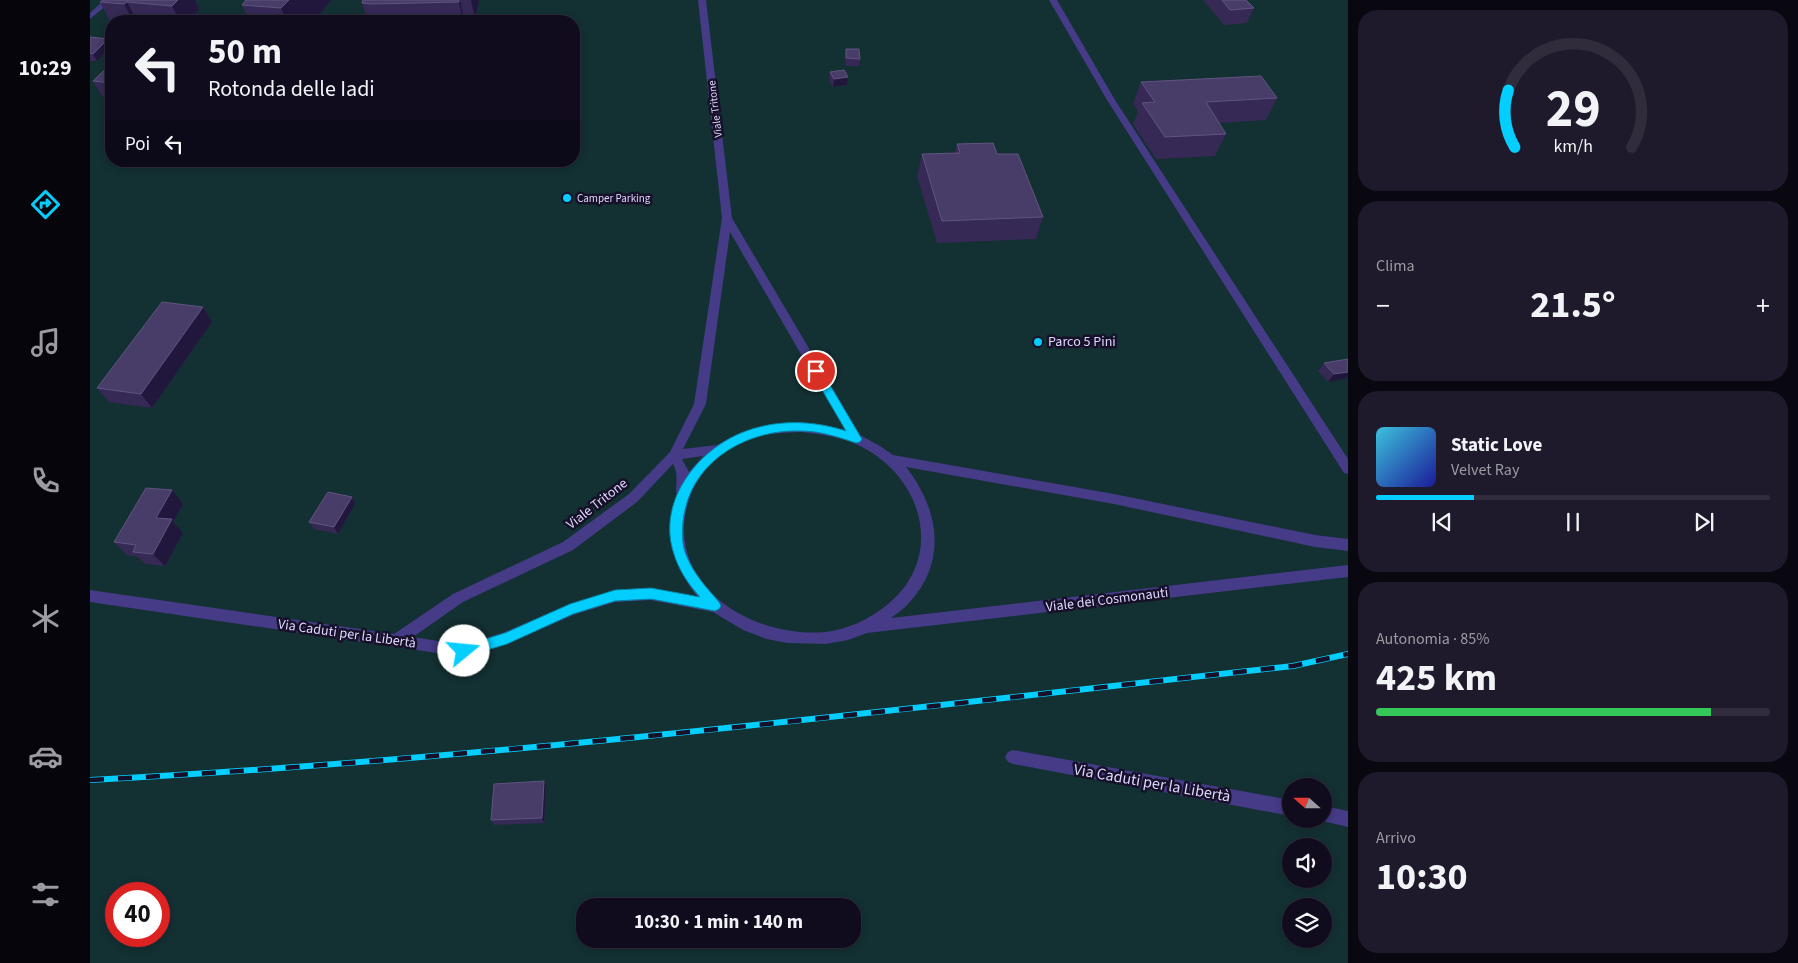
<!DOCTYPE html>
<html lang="it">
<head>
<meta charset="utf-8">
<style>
	:root { --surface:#100c1e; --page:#1e1a2b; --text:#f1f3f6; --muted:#9c9ba4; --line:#302c3c; --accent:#03cefe }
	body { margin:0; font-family:"Source Sans 3",sans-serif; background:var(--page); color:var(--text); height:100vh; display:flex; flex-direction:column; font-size:19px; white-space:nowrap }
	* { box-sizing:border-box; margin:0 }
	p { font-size:16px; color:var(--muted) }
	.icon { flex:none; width:28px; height:28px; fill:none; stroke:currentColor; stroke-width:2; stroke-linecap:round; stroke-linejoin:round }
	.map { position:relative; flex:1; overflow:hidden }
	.details { display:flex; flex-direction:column; gap:10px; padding:10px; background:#090710; width:450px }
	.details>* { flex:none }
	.banner { position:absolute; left:15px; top:15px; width:475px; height:152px; border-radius:20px; box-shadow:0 2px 8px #0003,0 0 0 1px var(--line); background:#100c1e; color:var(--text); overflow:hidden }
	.needle { width:32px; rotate:291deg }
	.buttons { position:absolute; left:1192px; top:778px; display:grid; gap:10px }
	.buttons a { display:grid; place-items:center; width:50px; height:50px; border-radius:50%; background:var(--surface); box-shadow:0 2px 8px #0003,0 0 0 1px var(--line); font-size:25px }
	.speed { position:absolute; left:15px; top:882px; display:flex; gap:10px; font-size:25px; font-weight:700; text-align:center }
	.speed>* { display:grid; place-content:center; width:65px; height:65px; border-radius:50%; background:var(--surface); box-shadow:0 2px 8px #0003,0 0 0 1px var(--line); line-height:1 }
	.speed .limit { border:8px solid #d22; background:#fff; color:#111 }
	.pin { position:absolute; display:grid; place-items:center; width:42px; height:42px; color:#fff; margin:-21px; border:2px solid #fff; border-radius:50%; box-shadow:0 1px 5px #0007 }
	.me { position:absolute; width:55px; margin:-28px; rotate:73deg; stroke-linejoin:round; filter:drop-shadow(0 0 4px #0008) }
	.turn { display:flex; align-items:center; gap:18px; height:105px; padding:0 20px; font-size:22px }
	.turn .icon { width:65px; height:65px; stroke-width:2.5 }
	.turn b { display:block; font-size:35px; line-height:42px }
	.then { display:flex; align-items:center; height:48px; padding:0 20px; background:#0003; gap:10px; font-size:19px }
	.big { font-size:38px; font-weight:700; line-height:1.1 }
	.details .widget { flex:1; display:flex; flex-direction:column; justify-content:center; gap:8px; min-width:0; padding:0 18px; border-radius:20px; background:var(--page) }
	.details .dial { align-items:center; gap:0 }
	.dial svg { height:130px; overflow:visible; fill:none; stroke:var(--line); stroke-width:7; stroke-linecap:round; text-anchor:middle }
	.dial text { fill:var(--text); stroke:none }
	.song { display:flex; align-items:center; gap:15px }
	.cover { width:60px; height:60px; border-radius:8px; background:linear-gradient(135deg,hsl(190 70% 55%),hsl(240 70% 35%)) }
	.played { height:5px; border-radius:2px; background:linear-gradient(90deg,var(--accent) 25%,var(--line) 25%) }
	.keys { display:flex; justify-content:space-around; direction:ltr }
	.heat { display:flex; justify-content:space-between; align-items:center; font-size:28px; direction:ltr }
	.charge { height:8px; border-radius:4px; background:linear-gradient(90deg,#34c759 85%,var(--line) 0) }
	.trip { position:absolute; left:486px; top:898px; width:285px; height:50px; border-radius:20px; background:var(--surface); box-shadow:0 2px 8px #0003,0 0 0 1px var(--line); font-weight:700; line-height:50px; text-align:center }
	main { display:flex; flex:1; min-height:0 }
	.tab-bar { display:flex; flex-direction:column; width:90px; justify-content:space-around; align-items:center; background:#06050c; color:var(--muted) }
	.tab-bar .icon { width:35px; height:35px }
	.tab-bar .active { color:var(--accent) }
	.tab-bar b { font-size:22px; color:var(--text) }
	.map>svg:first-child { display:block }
	.green { fill:#133032; fill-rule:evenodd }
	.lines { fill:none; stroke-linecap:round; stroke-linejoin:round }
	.minor { fill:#453b87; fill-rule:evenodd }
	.rail-casing { stroke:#03cefe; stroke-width:6 }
	.rail { stroke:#161028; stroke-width:4.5; stroke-dasharray:14; stroke-linecap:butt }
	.wall { fill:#362956 }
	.shaded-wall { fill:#21173c }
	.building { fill:#483c68; stroke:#605480 }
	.route { fill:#03cefe; stroke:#0286a5 }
	.poi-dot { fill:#03cefe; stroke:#161028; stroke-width:2 }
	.labels { text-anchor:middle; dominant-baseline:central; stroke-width:5; stroke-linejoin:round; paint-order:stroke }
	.far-street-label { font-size:11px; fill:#dfd7ff; stroke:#161028 }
	.far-poi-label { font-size:11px; fill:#dfd7ff; stroke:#161028; text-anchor:start }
	.poi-label { font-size:14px; fill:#dfd7ff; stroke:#161028; text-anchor:start }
	.street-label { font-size:14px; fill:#dfd7ff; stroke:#161028 }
	.near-street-label { font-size:16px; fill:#dfd7ff; stroke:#161028 }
</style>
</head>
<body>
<main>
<nav class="tab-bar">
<b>10:29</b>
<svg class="icon active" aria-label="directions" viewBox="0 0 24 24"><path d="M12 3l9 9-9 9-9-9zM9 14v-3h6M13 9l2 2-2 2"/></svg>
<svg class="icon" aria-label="music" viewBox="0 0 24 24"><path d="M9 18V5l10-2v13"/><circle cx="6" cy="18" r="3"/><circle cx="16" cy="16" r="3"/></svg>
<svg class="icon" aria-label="phone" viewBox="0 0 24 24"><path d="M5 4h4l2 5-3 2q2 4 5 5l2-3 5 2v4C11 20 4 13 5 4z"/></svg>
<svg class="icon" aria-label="climate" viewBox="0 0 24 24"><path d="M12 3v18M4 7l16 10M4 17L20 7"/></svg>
<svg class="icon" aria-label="car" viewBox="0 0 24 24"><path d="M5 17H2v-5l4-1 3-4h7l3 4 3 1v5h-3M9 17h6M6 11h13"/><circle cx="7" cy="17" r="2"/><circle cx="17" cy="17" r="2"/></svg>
<svg class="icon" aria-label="filters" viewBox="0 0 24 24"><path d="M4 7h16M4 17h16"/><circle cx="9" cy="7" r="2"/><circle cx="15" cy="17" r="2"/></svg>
</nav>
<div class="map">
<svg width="1258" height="963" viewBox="0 0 1258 963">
	<rect width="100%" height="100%" fill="#161028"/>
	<path class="green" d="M0 0H1258V963H0ZM21 21H484V161H21ZM1201 786H1234V819H1201ZM1201 846H1234V879H1201ZM26 894H69V936H26ZM495 906H762V939H495ZM1201 906H1234V939H1201Z"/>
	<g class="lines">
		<g class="minor">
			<polygon points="14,0 23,0 0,19 0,13"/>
			<path d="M608 0H616L642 218 770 435 790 446 803 455 1024 494 1225 535 1258 539V551L1225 547 1024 504 816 467C849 509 858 561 819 603 814 609 807 613 801 618L1258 565V577L777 633 758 640 736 644 697 643 677 639 653 630 623 612 561 600 525 602 483 615 417 644 374 657 0 602V590L304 634 363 594 473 542 539 494 580 452 604 404 632 218ZM640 232 755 430 710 422 682 425 650 433 627 445 593 449 616 404ZM710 432C731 434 753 437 772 447 834 479 855 558 797 605 779 619 759 629 736 632 655 639 565 577 603 489 613 466 638 446 661 438 677 433 694 433 710 432ZM613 456 599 472 592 459ZM583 464C590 477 584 484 587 496 572 530 585 570 608 597L561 588 525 590 475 606 415 632 374 645 323 637 373 602 483 550 547 502Z"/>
			<polygon points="959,0 967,0 1025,100 1258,459 1258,474 1254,473 1017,100"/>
			<polygon points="923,750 1201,800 1201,816 923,764 918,762 915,757 918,752"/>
			<polygon points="1234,806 1258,811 1258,827 1228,820 1234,819"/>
		</g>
		<g class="rail-casing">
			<path id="rail" d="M0 780C402 759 803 710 1203 666L1258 654"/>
		</g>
		<use href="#rail" class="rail"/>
	</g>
	<g class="wall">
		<polygon points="13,0 105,0 109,10 98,21 21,21 21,23 10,2"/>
		<polygon points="241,0 224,21 159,21 152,5"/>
		<polygon points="273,0 388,0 389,2 385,19 374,19 374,21 278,21 272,3"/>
		<polygon points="1113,0 1156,0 1164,8 1157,23 1134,25"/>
		<polygon points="0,37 18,39 21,45 21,47 7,61 0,61"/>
		<polygon points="756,49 770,59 769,66 756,66 755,57"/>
		<polygon points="21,64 21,97 12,96 3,81"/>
		<polygon points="740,72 758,77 757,85 743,87 739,80"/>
		<polygon points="1051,82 1187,98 1176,120 1129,123 1136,134 1125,156 1066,159 1043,124 1048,112 1043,103"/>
		<polygon points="867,144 907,154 953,217 946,239 847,243 827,176 832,154 865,153"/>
		<polygon points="113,307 122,322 62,408 19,402 7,388"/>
		<polygon points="1258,359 1238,382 1228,371 1234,363"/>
		<polygon points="82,490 93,504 83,522 93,533 75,566 55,564 48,557 37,555 24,542"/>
		<polygon points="262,497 265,504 248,534 224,529 219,522"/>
		<polygon points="456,786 454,823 404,825 401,820"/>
	</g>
	<g class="shaded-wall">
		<polygon points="88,0 105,0 109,10 98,21 90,21 82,6"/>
		<polygon points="199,0 241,0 224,21 196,21 191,8"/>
		<polygon points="369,0 370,0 374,19 374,21 373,21 369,2"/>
		<polygon points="381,0 388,0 389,2 385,19"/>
		<polygon points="37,2 47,21 43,21 34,4"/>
		<polygon points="18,39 21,45 21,47 7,61 3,54"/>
		<polygon points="758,77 757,85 743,87 744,79"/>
		<polygon points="113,307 122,322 62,408 51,394"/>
		<polygon points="1258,372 1258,378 1238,382 1244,374"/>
		<polygon points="82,490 93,504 83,522 93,533 75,566 63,554 66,518"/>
		<polygon points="262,497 265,504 248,534 244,527"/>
		<polygon points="454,781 456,786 454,823 452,818"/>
	</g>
	<g class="building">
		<polygon points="13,0 88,0 82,6 37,2 34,4 10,2"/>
		<polygon points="156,0 199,0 191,8 152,5"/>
		<polygon points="273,0 369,0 369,2 282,4 272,3"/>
		<polygon points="1132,0 1156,0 1164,8 1140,10"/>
		<polygon points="49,16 76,19 74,21 44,21"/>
		<polygon points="369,19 369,21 310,21 311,20"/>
		<polygon points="0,37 18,39 3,54 0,53"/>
		<polygon points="756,49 769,49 770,59 756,58"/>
		<polygon points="21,64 21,83 3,81"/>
		<polygon points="754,70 758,77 744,79 740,72"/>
		<polygon points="1171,76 1187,98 1116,102 1136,134 1075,137 1052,103 1065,102 1051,82"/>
		<polygon points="903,143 907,154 928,154 953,217 852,221 832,154 870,153 867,144"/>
		<polygon points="72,302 113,307 51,394 7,388"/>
		<polygon points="1258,359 1258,372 1244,374 1234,363"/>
		<polygon points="56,488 82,490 66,518 82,519 63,554 43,552 46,545 24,542"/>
		<polygon points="238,492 262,497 244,527 219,522"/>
		<polygon points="454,781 452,818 401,820 404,784"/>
	</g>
	<path class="route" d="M726 367 730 368 770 436 772 439 770 442 766 443C748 437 730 431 711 431 660 429 606 458 595 510 592 523 591 539 595 552 602 572 615 586 629 602L631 606 629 609 625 611 561 599 525 601 483 614 417 644 374 657 369 655 367 651 369 647 415 633 480 604 525 590 561 588 610 597C598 584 588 569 583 551 568 501 607 451 651 433 685 419 722 420 756 431L721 371Z"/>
	<g class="poi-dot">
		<circle cx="477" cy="198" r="5"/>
		<circle cx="948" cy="342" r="5"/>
	</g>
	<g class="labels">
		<g class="far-street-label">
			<text transform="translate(625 109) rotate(-97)">Viale Tritone</text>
		</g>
		<g class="far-poi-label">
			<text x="487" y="198">Camper Parking</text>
		</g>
		<g class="poi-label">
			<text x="958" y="342">Parco 5 Pini</text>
		</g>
		<g class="street-label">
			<text transform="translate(507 504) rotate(-38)">Viale Tritone</text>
			<text transform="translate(1017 600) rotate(-7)">Viale dei Cosmonauti</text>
			<text transform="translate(257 634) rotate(8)">Via Caduti per la Libertà</text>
		</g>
		<g class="near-street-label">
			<text transform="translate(1062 783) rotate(10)">Via Caduti per la Libertà</text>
		</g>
	</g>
</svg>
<div class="buttons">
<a><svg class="needle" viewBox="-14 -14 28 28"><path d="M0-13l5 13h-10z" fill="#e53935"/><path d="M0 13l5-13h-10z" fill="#9c9ba4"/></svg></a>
<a><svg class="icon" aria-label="sound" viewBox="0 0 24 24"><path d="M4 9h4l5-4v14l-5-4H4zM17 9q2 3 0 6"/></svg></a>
<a><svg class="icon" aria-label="layers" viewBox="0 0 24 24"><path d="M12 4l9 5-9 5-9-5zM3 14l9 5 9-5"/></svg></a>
</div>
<div class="speed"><div class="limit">40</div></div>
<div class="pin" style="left:726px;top:371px;background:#d93025"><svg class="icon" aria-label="arrive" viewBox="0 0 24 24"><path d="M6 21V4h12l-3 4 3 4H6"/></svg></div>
<svg class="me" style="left:374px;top:651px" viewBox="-20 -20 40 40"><circle r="19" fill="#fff"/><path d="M0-13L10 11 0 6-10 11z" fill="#03cefe"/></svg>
<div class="trip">10:30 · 1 min · 140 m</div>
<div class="banner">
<div class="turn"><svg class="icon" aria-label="left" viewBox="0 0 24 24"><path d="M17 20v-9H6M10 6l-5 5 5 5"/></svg><div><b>50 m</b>Rotonda delle Iadi</div></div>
<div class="then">Poi<svg class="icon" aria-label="left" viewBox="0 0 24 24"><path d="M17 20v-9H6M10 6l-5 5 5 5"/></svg></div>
</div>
</div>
<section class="details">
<div class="widget dial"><svg viewBox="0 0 100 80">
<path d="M14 69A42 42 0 1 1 86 69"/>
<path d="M14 69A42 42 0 0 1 10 34" stroke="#03cefe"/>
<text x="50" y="56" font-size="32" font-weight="700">29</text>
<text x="50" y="72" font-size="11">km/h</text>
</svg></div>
<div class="widget"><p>Clima</p>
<div class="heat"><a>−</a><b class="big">21.5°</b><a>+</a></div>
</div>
<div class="widget">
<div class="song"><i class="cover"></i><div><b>Static Love</b><p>Velvet Ray</p></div></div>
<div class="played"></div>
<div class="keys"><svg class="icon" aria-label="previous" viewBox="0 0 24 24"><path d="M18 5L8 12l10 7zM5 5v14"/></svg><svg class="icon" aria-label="pause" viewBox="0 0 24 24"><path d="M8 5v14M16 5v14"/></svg><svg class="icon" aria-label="next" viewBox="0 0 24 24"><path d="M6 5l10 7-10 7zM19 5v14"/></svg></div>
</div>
<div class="widget"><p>Autonomia · 85%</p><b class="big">425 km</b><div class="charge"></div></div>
<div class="widget"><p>Arrivo</p><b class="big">10:30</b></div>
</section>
</main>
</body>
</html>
